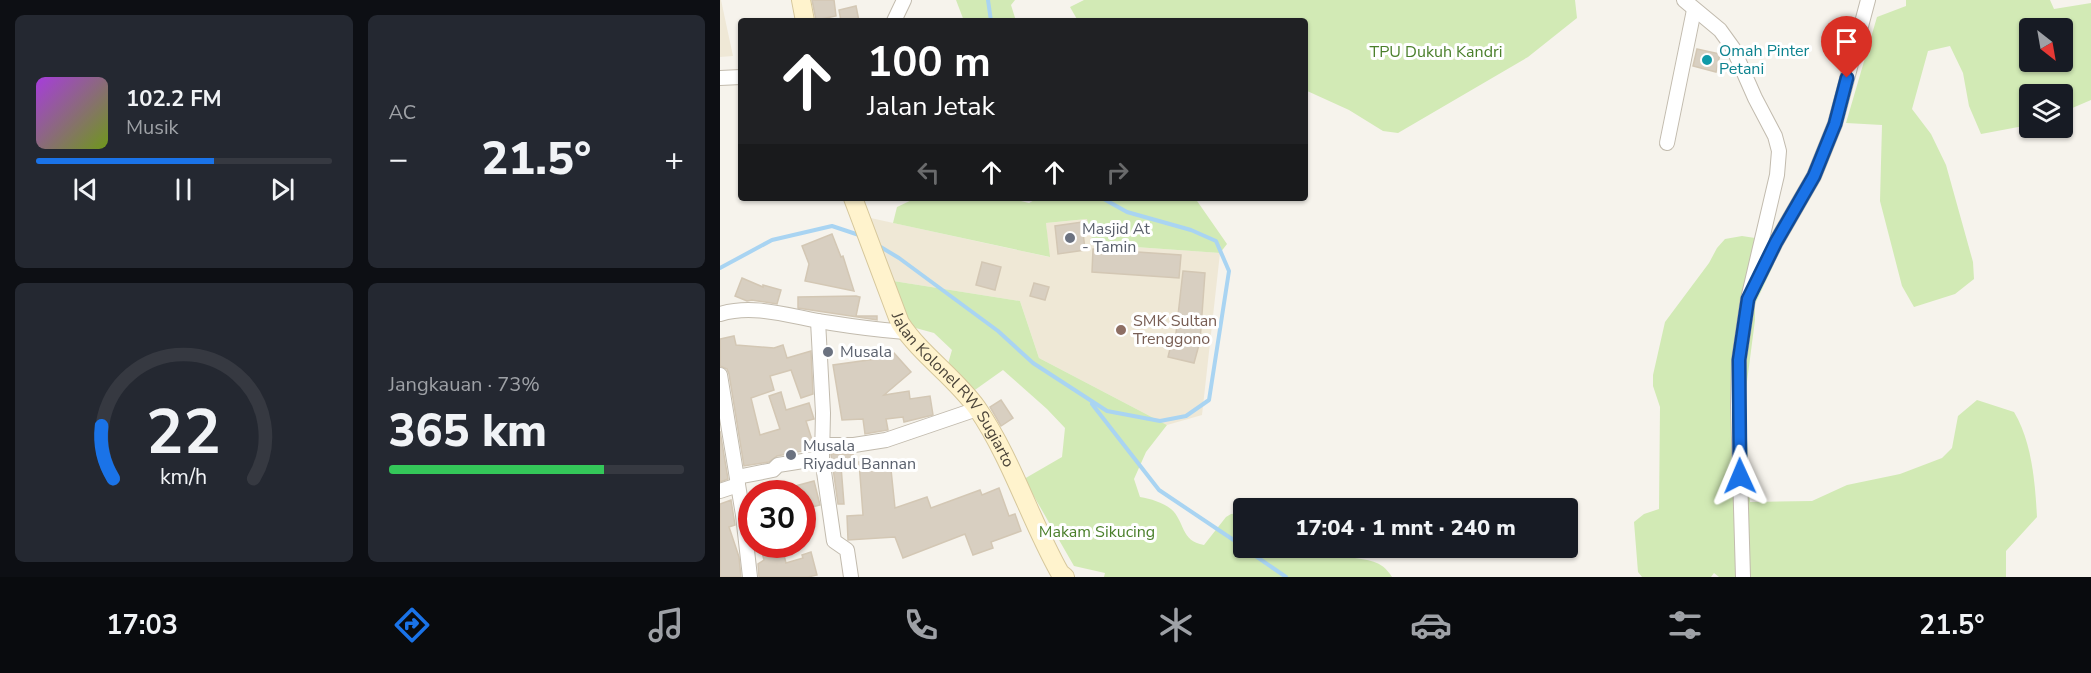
<!DOCTYPE html>
<html lang="id">
<head>
<meta charset="utf-8">
<style>
	:root { --surface:#171b24; --page:#242831; --text:#f1f3f6; --muted:#9ea1a6; --line:#363941; --accent:#1a73e8 }
	body { margin:0; font-family:"Nunito Sans",sans-serif; background:var(--page); color:var(--text); height:100vh; display:flex; flex-direction:column; font-size:22px; white-space:nowrap }
	* { box-sizing:border-box; margin:0 }
	p { font-size:20px; color:var(--muted) }
	.icon { flex:none; width:33px; height:33px; fill:none; stroke:currentColor; stroke-width:2; stroke-linecap:round; stroke-linejoin:round }
	.map { position:relative; flex:1; overflow:hidden }
	.panel { display:flex; flex-direction:column; gap:15px; padding:15px; background:#0d0f14; width:720px }
	.panel>* { flex:none }
	.top-card { position:absolute; left:18px; top:18px; width:570px; height:183px; border-radius:6px; box-shadow:0 2px 4px #0004; background:#202124; color:#fff; overflow:hidden }
	.needle { width:39px; rotate:149deg }
	.fabs { position:absolute; left:1299px; top:18px; display:grid; gap:12px }
	.fabs a { display:grid; place-items:center; width:54px; height:54px; border-radius:6px; background:var(--surface); box-shadow:0 2px 4px #0004; font-size:30px }
	.speed { position:absolute; left:18px; top:480px; display:flex; gap:12px; font-size:30px; font-weight:700; text-align:center }
	.speed>* { display:grid; place-content:center; width:78px; height:78px; border-radius:50%; background:var(--surface); box-shadow:0 2px 4px #0004; line-height:1 }
	.speed .limit { border:9px solid #d22; background:#fff; color:#111 }
	.pin { position:absolute; display:grid; place-items:center; width:51px; height:51px; color:#fff; margin:-62px -26px; border-radius:50% 50% 50% 0; rotate:-45deg; box-shadow:0 0 6px #0007 }
	.pin .icon { rotate:45deg }
	.me { position:absolute; width:66px; margin:-33px; rotate:359deg; stroke-linejoin:round; filter:drop-shadow(0 0 4px #0008) }
	.turn { display:flex; align-items:center; gap:21px; height:126px; padding:0 30px; font-size:27px }
	.turn .icon { width:78px; height:78px; stroke-width:2.5 }
	.turn b { display:block; font-size:42px; line-height:51px }
	.lanes { display:flex; align-items:center; height:57px; padding:0 30px; background:#0003; justify-content:center; gap:30px; direction:ltr }
	.lanes .off { opacity:.35 }
	.big { font-size:45px; font-weight:800; line-height:1.1 }
	.panel .card { flex:1; display:flex; flex-direction:column; justify-content:center; gap:9px; min-width:0; padding:0 21px; border-radius:9px; background:var(--page) }
	.panel .dial { align-items:center; gap:0 }
	.dial svg { height:156px; overflow:visible; fill:none; stroke:var(--line); stroke-width:7; stroke-linecap:round; text-anchor:middle }
	.dial text { fill:var(--text); stroke:none }
	.song { display:flex; align-items:center; gap:18px }
	.cover { width:72px; height:72px; border-radius:9px; background:linear-gradient(135deg,hsl(280 70% 55%),hsl(80 70% 35%)) }
	.played { height:6px; border-radius:3px; background:linear-gradient(90deg,var(--accent) 60%,var(--line) 60%) }
	.keys { display:flex; justify-content:space-around; direction:ltr }
	.heat { display:flex; justify-content:space-between; align-items:center; font-size:33px; direction:ltr }
	.charge { height:9px; border-radius:4px; background:linear-gradient(90deg,#34c759 73%,var(--line) 0) }
	.panel .tiles { flex:1; display:grid; gap:15px; grid-template-columns:repeat(2,1fr) }
	.trip { position:absolute; left:513px; top:498px; width:345px; height:60px; border-radius:6px; background:var(--surface); box-shadow:0 2px 4px #0004; font-weight:800; line-height:60px; text-align:center }
	.tabs { display:flex; height:96px; justify-content:space-around; align-items:center; background:#090b0e; color:var(--muted) }
	.tabs .icon { width:42px; height:42px }
	.tabs .active { color:var(--accent) }
	.tabs b { font-size:27px; color:var(--text) }
	main { display:flex; flex:1; min-height:0 }
	.map>svg:first-child { display:block }
	.education { fill:#efe8d6 }
	.green { fill:#d2eab5; fill-rule:evenodd }
	.lines { fill:none; stroke-linecap:round; stroke-linejoin:round }
	.stream { stroke:#a9d4f2; stroke-width:4 }
	.building { fill:#d8cfc1; stroke:#d3c7b4; stroke-width:1.5 }
	.street-casing { stroke:#c2bbae; stroke-width:16 }
	.secondary-casing { stroke:#d6c79b; stroke-width:20 }
	.street { stroke:#fff; stroke-width:14 }
	.secondary { stroke:#fff3cd; stroke-width:18 }
	.route-casing { stroke:#114b97; stroke-width:15 }
	.route { stroke:#1a73e8; stroke-width:10 }
	.culture-dot { fill:#0f9aa8; stroke:#fff; stroke-width:2 }
	.worship-dot { fill:#6b7280; stroke:#fff; stroke-width:2 }
	.education-dot { fill:#8d6e63; stroke:#fff; stroke-width:2 }
	.labels { text-anchor:middle; dominant-baseline:central; stroke-width:6; stroke-linejoin:round; paint-order:stroke }
	.culture-label { font-size:16px; fill:#0d838f; stroke:#fff; text-anchor:start }
	.park-label { font-size:16px; fill:#4a7f2a; stroke:#fff }
	.worship-label { font-size:16px; fill:#5b616d; stroke:#fff; text-anchor:start }
	.education-label { font-size:16px; fill:#785e54; stroke:#fff; text-anchor:start }
	.street-label { font-size:16px; fill:#4b4439; stroke:#fff }
</style>
</head>
<body>
<main>
<section class="panel">
<div class="tiles">
<div class="card">
<div class="song"><i class="cover"></i><div><b>102.2 FM</b><p>Musik</p></div></div>
<div class="played"></div>
<div class="keys"><svg class="icon" aria-label="previous" viewBox="0 0 24 24"><path d="M18 5L8 12l10 7zM5 5v14"/></svg><svg class="icon" aria-label="pause" viewBox="0 0 24 24"><path d="M8 5v14M16 5v14"/></svg><svg class="icon" aria-label="next" viewBox="0 0 24 24"><path d="M6 5l10 7-10 7zM19 5v14"/></svg></div>
</div>
<div class="card"><p>AC</p>
<div class="heat"><a>−</a><b class="big">21.5°</b><a>+</a></div>
</div>
<div class="card dial"><svg viewBox="0 0 100 80">
<path d="M14 69A42 42 0 1 1 86 69"/>
<path d="M14 69A42 42 0 0 1 8 42" stroke="#1a73e8"/>
<text x="50" y="56" font-size="32" font-weight="700">22</text>
<text x="50" y="72" font-size="11">km/h</text>
</svg></div>
<div class="card"><p>Jangkauan · 73%</p><b class="big">365 km</b><div class="charge"></div></div>
</div>
</section>
<div class="map">
<svg width="1371" height="577" viewBox="0 0 1371 577">
	<rect width="100%" height="100%" fill="#f6f3ec"/>
	<g class="education">
		<polygon points="0,0 1,0 13,56 0,57"/>
		<polygon points="146,217 329,257 326,223 368,219 373,244 500,253 482,415 447,425 319,358 300,301 167,280"/>
	</g>
	<g class="green">
		<polygon points="236,0 295,0 291,5 296,21 244,21"/>
		<polygon points="364,0 855,0 857,18 808,57 678,133 663,131 629,110 585,90 585,21 358,21 350,7"/>
		<path d="M1186 0H1330L1334 9 1371 3V100L1343 112 1342 94H1310L1309 125 1261 134 1249 106 1243 73 1230 46 1208 51 1192 109 1211 134 1226 165 1253 262 1254 279 1235 294 1194 307 1182 286 1160 201 1162 125 1126 123 1157 17 1186 6ZM1342 28V62H1310V28Z"/>
		<polygon points="196,198 299,198 301,201 309,203 318,198 475,198 507,244 500,253 373,244 367,219 326,223 330,257 173,223 177,207"/>
		<path d="M1022 236 1035 238 1043 255 1054 264 1035 304V320L1025 397 1030 502 1092 501 1127 485 1180 474 1222 458 1232 448 1238 416 1257 400 1294 412C1312 442 1315 482 1317 517L1286 551V577H999L994 573 991 577H922L918 572 914 522 924 514 939 509 940 407 933 386V375L945 322 989 263 997 248 1005 239Z"/>
		<path d="M167 280 300 301 319 358 447 425 426 452 414 479 420 497C431 499 442 502 451 509 465 521 460 541 484 545L506 517 511 514 523 513 524 548H623L630 557C648 561 661 559 672 577H384L385 573 354 566 304 479 342 457 345 428 327 409 283 370 252 392 227 367 232 350 214 333 192 327Z"/>
	</g>
	<g class="lines">
		<g class="stream">
			<polyline points="268,0 271,21"/>
			<polyline points="159,246 179,258 278,331 313,363 387,411 440,421 466,416 489,400 509,271 496,241 471,230 407,212 382,198"/>
			<polyline points="0,268 52,240 112,226 142,236"/>
			<polyline points="372,404 439,490 524,547"/>
			<polyline points="524,548 566,577"/>
		</g>
	</g>
	<g class="building">
		<polygon points="92,0 114,0 116,16 96,20"/>
		<polygon points="136,6 139,21 121,21 119,10"/>
		<polygon points="977,49 1000,54 996,72 973,66"/>
		<polygon points="362,222 365,250 338,254 335,226"/>
		<polygon points="112,234 121,257 123,256 134,291 85,281 89,264 82,246"/>
		<polygon points="373,249 461,255 459,278 372,272"/>
		<polygon points="262,262 281,267 275,290 256,285"/>
		<polygon points="463,271 485,273 480,341 474,363 448,357 452,341 455,342"/>
		<polygon points="22,278 43,287 43,285 61,290 57,304 32,300 27,301 15,296"/>
		<polygon points="314,283 329,287 325,300 310,296"/>
		<polygon points="136,296 140,297 136,316 157,316 157,320 78,308 78,297"/>
		<polygon points="14,336 16,345 54,348 63,345 67,358 91,351 93,394 81,398 71,370 50,376 54,390 31,398 40,435 60,429 49,396 61,392 66,410 89,403 94,419 86,421 93,443 93,449 57,456 49,462 24,466 9,374 7,369 0,366 0,339"/>
		<polygon points="174,353 191,372 164,395 189,391 190,399 210,396 213,415 184,422 183,417 166,419 168,430 145,434 143,419 122,420 113,365 170,357"/>
		<polygon points="281,400 293,418 281,426 270,407"/>
		<polygon points="0,431 8,479 0,482"/>
		<polygon points="111,454 133,454 133,465 121,466 124,504 118,504"/>
		<polygon points="170,460 175,508 207,497 211,508 260,490 262,495 279,488 289,516 295,514 301,531 271,542 273,548 253,555 245,534 183,558 175,537 128,540 127,516 143,515 139,462"/>
		<polygon points="94,481 100,505 84,509 82,494 60,494 60,490"/>
		<polygon points="11,500 15,525 9,527 19,557 21,577 0,577 0,504"/>
		<polygon points="40,544 61,544 66,563 83,558 82,555 91,552 97,575 88,577 39,577 38,564 44,560"/>
	</g>
	<g class="lines">
		<g class="street-casing">
			<g id="street">
				<polyline points="964,0 1000,30 1013,48 1035,98 1055,136 1059,151 1057,175 1028,299 1019,360 1018,405 1023,577"/>
				<polyline points="174,21 184,0"/>
				<polyline points="0,78 21,77"/>
				<polyline points="947,143 974,10"/>
				<polyline points="1038,278 1056,242 1094,176 1115,124 1148,0"/>
				<path d="M0 314C36 303 75 318 111 323 136 327 160 330 185 332"/>
				<polyline points="98,321 103,413 102,458 114,541 127,550 131,577"/>
				<polyline points="0,375 23,515 30,577"/>
				<polyline points="103,445 134,445 166,440 257,409"/>
				<polyline points="17,477 53,470 58,465 102,458"/>
				<polyline points="0,491 18,485"/>
			</g>
		</g>
		<g class="secondary-casing">
			<g id="secondary">
				<polyline points="81,0 85,21"/>
				<path id="s1" d="M133 198 180 323C201 355 235 377 257 408 292 459 310 520 340 573L345 577"/>
			</g>
		</g>
		<use href="#street" class="street"/>
		<use href="#secondary" class="secondary"/>
	</g>
	<g class="lines">
		<g class="route-casing">
			<polyline id="route" points="1020,476 1019,360 1028,299 1056,242 1094,176 1115,124 1127,78"/>
		</g>
		<use href="#route" class="route"/>
	</g>
	<circle class="culture-dot" cx="987" cy="60" r="6"/>
	<g class="worship-dot">
		<circle cx="350" cy="238" r="6"/>
		<circle cx="108" cy="352" r="6"/>
		<circle cx="71" cy="455" r="6"/>
	</g>
	<circle class="education-dot" cx="401" cy="330" r="6"/>
	<g class="labels">
		<g class="culture-label">
			<text x="999" y="51">Omah Pinter<tspan x="999" dy="18">Petani</tspan></text>
		</g>
		<g class="park-label">
			<text x="716" y="52">TPU Dukuh Kandri</text>
			<text x="377" y="532">Makam Sikucing</text>
		</g>
		<g class="worship-label">
			<text x="362" y="229">Masjid At<tspan x="362" dy="18">- Tamin</tspan></text>
			<text x="120" y="352">Musala</text>
			<text x="83" y="446">Musala<tspan x="83" dy="18">Riyadul Bannan</tspan></text>
		</g>
		<g class="education-label">
			<text x="413" y="321">SMK Sultan<tspan x="413" dy="18">Trenggono</tspan></text>
		</g>
		<g class="street-label">
			<text stroke="none"><textPath href="#s1" startOffset="219">Jalan Kolonel RW Sugiarto</textPath></text>
		</g>
	</g>
</svg>
<div class="fabs">
<a><svg class="needle" viewBox="-14 -14 28 28"><path d="M0-13l5 13h-10z" fill="#e53935"/><path d="M0 13l5-13h-10z" fill="#9ea1a6"/></svg></a>
<a><svg class="icon" aria-label="layers" viewBox="0 0 24 24"><path d="M12 4l9 5-9 5-9-5zM3 14l9 5 9-5"/></svg></a>
</div>
<div class="speed"><div class="limit">30</div></div>
<div class="pin" style="left:1127px;top:78px;background:#d93025"><svg class="icon" aria-label="arrive" viewBox="0 0 24 24"><path d="M6 21V4h12l-3 4 3 4H6"/></svg></div>
<svg class="me" style="left:1020px;top:476px" viewBox="-20 -20 40 40"><path d="M0-17L14 15 0 8-14 15z" fill="#1a73e8" stroke="#fff" stroke-width="4"/></svg>
<div class="trip">17:04 · 1 mnt · 240 m</div>
<div class="top-card">
<div class="turn"><svg class="icon" aria-label="ahead" viewBox="0 0 24 24"><path d="M12 20V5M6 11l6-6 6 6"/></svg><div><b>100 m</b>Jalan Jetak</div></div>
<div class="lanes"><svg class="icon off" aria-label="left" viewBox="0 0 24 24"><path d="M17 20v-9H6M10 6l-5 5 5 5"/></svg><svg class="icon" aria-label="ahead" viewBox="0 0 24 24"><path d="M12 20V5M6 11l6-6 6 6"/></svg><svg class="icon" aria-label="ahead" viewBox="0 0 24 24"><path d="M12 20V5M6 11l6-6 6 6"/></svg><svg class="icon off" aria-label="right" viewBox="0 0 24 24"><path d="M7 20v-9h11M14 6l5 5-5 5"/></svg></div>
</div>
</div>
</main>
<nav class="tabs">
<b>17:03</b>
<svg class="icon active" aria-label="directions" viewBox="0 0 24 24"><path d="M12 3l9 9-9 9-9-9zM9 14v-3h6M13 9l2 2-2 2"/></svg>
<svg class="icon" aria-label="music" viewBox="0 0 24 24"><path d="M9 18V5l10-2v13"/><circle cx="6" cy="18" r="3"/><circle cx="16" cy="16" r="3"/></svg>
<svg class="icon" aria-label="phone" viewBox="0 0 24 24"><path d="M5 4h4l2 5-3 2q2 4 5 5l2-3 5 2v4C11 20 4 13 5 4z"/></svg>
<svg class="icon" aria-label="climate" viewBox="0 0 24 24"><path d="M12 3v18M4 7l16 10M4 17L20 7"/></svg>
<svg class="icon" aria-label="car" viewBox="0 0 24 24"><path d="M5 17H2v-5l4-1 3-4h7l3 4 3 1v5h-3M9 17h6M6 11h13"/><circle cx="7" cy="17" r="2"/><circle cx="17" cy="17" r="2"/></svg>
<svg class="icon" aria-label="filters" viewBox="0 0 24 24"><path d="M4 7h16M4 17h16"/><circle cx="9" cy="7" r="2"/><circle cx="15" cy="17" r="2"/></svg>
<b>21.5°</b>
</nav>
</body>
</html>
